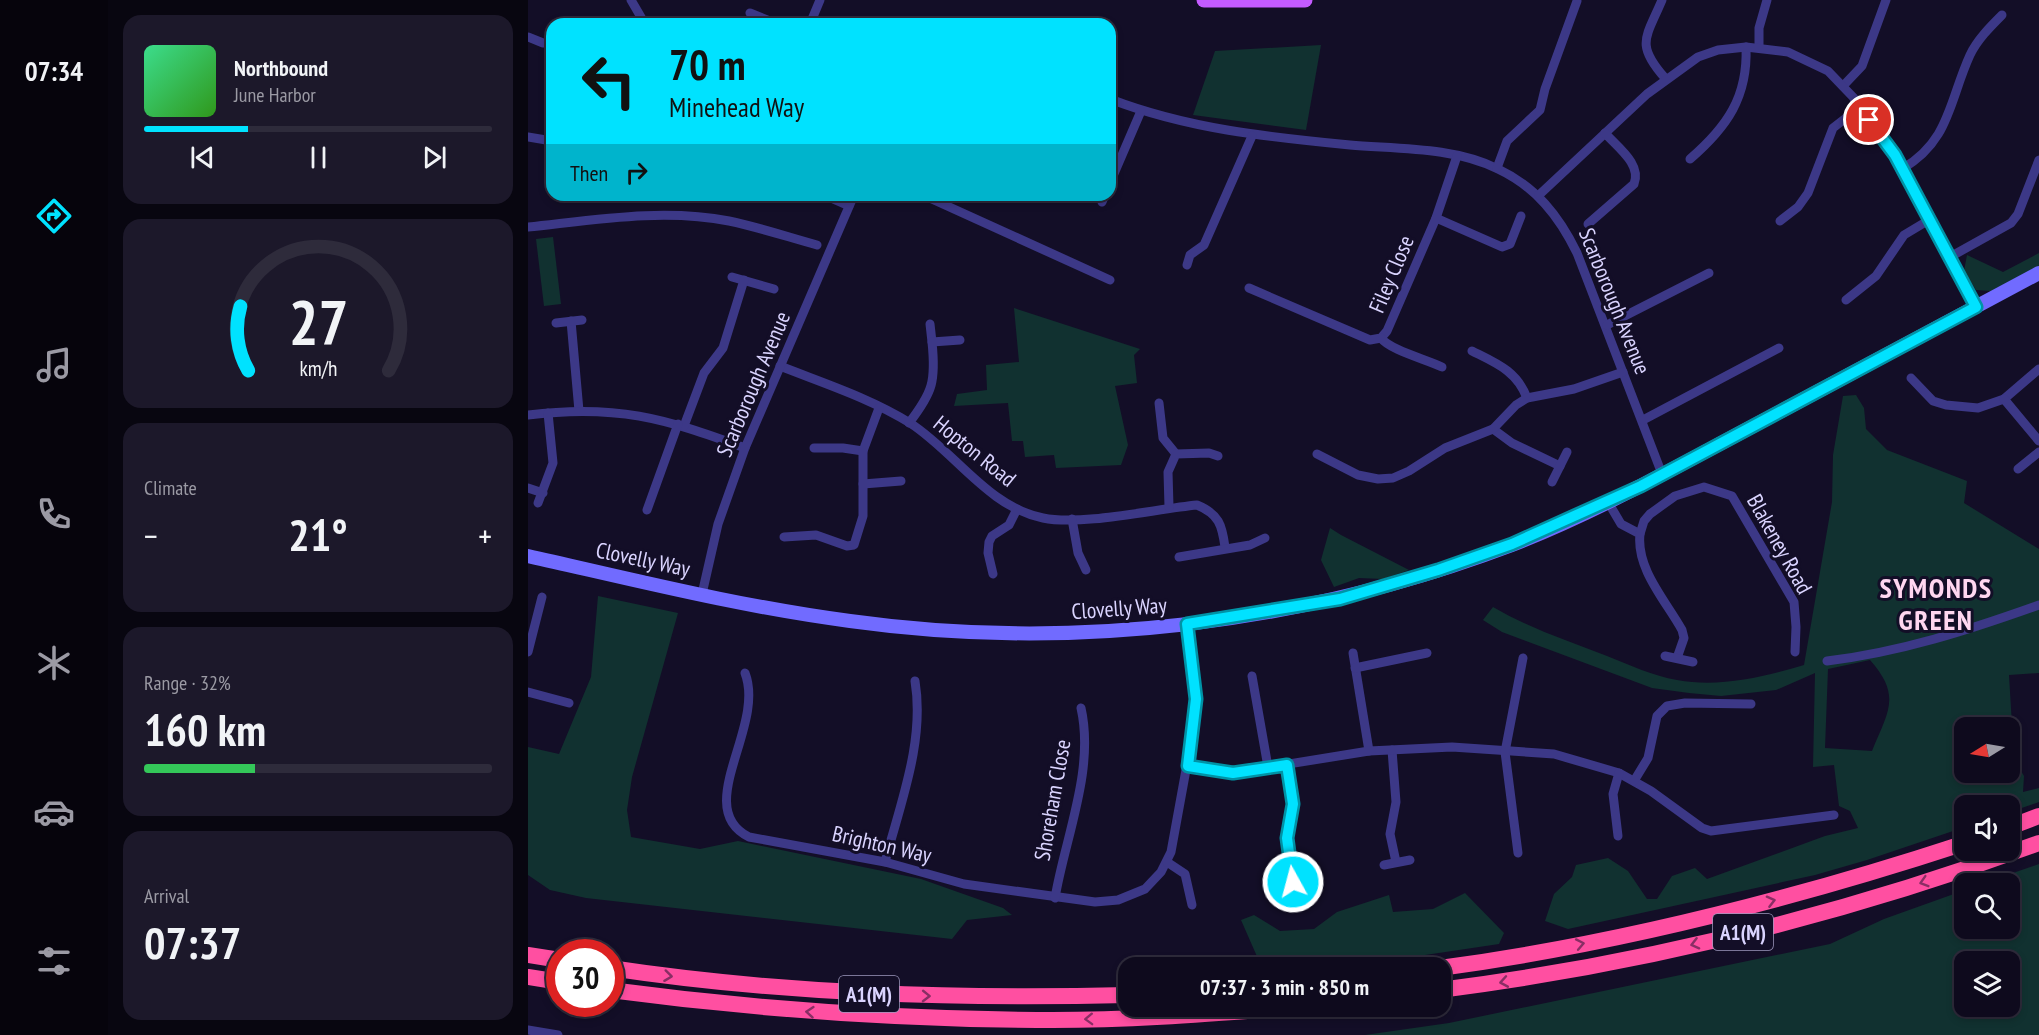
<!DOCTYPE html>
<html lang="en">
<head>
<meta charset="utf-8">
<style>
	:root { --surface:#0e0a1d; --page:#1c182a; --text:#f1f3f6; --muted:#9b9aa4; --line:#2e2b3b; --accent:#00e2ff }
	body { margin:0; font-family:"PT Sans Narrow",sans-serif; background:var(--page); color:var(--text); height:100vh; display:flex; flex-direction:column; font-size:22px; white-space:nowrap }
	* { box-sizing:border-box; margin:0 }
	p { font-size:20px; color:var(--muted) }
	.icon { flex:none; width:33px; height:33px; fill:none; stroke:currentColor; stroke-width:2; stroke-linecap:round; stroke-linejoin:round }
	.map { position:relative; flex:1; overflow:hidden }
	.side { display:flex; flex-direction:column; gap:15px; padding:15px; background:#080610; width:420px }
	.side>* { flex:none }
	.hud { position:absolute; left:18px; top:18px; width:570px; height:183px; border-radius:18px; box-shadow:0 3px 9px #0003,0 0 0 2px var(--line); background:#00e2ff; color:#111; overflow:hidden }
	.needle { width:39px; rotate:259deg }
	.fabs { position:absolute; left:1426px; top:717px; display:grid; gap:12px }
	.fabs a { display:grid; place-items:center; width:66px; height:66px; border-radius:12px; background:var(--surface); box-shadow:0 3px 9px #0003,0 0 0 2px var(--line); font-size:30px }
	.speed { position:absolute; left:18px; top:939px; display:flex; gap:12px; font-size:30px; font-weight:700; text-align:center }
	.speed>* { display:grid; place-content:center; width:78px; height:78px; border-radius:50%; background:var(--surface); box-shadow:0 3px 9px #0003,0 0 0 2px var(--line); line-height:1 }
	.speed .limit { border:9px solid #d22; background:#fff; color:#111 }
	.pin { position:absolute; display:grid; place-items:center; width:51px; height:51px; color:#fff; margin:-26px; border:3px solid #fff; border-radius:50%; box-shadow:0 2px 6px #0007 }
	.me { position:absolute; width:66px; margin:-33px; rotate:353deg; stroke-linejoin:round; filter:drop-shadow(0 0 4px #0008) }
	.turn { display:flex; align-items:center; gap:21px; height:126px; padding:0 24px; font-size:27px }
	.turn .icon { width:78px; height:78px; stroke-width:2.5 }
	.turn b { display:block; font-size:42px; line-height:51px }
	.then { display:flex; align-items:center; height:57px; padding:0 24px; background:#0003; gap:12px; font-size:22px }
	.big { font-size:45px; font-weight:700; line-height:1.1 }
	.side .tile { flex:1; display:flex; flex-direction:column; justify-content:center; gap:9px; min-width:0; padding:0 21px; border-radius:18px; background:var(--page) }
	.side .dial { align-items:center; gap:0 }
	.dial svg { height:156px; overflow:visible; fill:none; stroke:var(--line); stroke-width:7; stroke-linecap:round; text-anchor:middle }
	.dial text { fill:var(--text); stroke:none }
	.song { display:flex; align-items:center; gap:18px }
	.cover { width:72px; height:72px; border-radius:9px; background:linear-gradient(135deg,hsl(150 70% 55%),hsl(110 70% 35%)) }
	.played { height:6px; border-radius:3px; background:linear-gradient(90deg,var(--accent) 30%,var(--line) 30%) }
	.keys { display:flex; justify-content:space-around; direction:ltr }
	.heat { display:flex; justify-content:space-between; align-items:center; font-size:33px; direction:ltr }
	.charge { height:9px; border-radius:4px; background:linear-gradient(90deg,#34c759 32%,var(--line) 0) }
	.trip { position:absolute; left:590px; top:957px; width:333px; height:60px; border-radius:18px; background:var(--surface); box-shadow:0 3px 9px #0003,0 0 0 2px var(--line); font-weight:700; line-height:60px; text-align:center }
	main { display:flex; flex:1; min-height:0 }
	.dock { display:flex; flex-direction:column; width:108px; justify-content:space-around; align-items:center; background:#06040c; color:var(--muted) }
	.dock .icon { width:42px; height:42px }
	.dock .active { color:var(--accent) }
	.dock b { font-size:27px; color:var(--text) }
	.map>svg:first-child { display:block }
	.green { fill:#113130; fill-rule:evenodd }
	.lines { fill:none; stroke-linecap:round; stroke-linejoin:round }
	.street { stroke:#3c3887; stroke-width:9 }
	.secondary { stroke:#716bff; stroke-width:14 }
	.primary { stroke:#c45bff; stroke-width:15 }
	.highway { stroke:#ff4fa1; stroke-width:16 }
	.oneway { stroke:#892e64 }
	.route-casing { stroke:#0093a6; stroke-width:15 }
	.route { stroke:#00e2ff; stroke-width:10 }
	.labels { text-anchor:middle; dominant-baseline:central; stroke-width:6; stroke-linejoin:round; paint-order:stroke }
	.shield { fill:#130e27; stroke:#9e99be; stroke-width:1.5 }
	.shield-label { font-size:21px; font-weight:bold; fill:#dad4ff }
	.street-label { font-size:22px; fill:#dad4ff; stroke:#130e27 }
	.district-label { font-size:28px; font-weight:bold; letter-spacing:1.5px; fill:#ffd6f0; stroke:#130e27 }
</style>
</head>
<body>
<main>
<nav class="dock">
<b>07:34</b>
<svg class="icon active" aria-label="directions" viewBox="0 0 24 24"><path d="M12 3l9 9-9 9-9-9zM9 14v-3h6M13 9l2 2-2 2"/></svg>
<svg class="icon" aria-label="music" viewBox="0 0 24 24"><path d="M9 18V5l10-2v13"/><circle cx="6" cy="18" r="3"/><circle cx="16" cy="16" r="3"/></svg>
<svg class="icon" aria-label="phone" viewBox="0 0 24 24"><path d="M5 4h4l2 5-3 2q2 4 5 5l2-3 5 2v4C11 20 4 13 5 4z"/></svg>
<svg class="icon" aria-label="climate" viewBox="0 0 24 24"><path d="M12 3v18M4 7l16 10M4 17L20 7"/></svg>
<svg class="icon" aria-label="car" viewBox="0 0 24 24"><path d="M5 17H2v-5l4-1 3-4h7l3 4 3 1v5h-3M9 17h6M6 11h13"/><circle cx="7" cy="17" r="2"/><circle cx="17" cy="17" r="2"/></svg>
<svg class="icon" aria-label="filters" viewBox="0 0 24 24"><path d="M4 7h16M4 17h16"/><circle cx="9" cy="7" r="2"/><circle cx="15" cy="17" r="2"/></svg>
</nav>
<section class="side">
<div class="tile">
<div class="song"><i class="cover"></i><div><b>Northbound</b><p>June Harbor</p></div></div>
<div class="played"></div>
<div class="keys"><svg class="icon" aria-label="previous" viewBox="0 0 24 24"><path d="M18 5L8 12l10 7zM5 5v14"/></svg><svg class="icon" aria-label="pause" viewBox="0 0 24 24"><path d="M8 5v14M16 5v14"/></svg><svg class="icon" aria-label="next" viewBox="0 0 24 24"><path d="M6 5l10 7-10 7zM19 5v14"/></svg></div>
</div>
<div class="tile dial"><svg viewBox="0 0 100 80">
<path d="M14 69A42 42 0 1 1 86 69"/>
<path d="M14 69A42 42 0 0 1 10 36" stroke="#00e2ff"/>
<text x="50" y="56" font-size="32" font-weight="700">27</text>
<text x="50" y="72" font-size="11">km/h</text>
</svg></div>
<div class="tile"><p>Climate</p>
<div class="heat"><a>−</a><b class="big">21°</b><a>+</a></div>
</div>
<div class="tile"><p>Range · 32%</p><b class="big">160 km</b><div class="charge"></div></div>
<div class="tile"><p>Arrival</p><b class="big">07:37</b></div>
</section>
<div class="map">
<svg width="1511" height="1035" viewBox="0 0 1511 1035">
	<rect width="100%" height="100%" fill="#130e27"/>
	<g class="green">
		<polygon points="793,45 778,130 665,115 687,51"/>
		<polygon points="25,237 33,304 16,306 8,239"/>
		<polygon points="1511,253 1511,266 1463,291 1448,290 1436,271 1439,255 1475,272"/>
		<polygon points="486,308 612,349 606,355 609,383 587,386 600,445 593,465 528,468 526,455 497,457 495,441 484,441 480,403 426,406 429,394 459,390 458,365 491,362"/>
		<path d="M1328 395 1336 408 1338 429 1359 450 1439 481 1436 503 1511 549V673L1481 675 1486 759 1496 776 1495 792 1511 788V802L1482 812V806H1437V827L1339 860 1287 875 1040 929 1017 921 1026 894 1044 877 1048 865 1080 858 1100 871 1119 899H1129L1144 876 1167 868 1179 879 1297 836 1330 828 1322 811 1311 806 1306 765 1285 767 1287 673 1248 690 1193 696 1161 693 1124 688 974 632 955 620 965 607C1001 628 1040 641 1079 656 1102 665 1125 676 1149 680 1191 688 1236 677 1276 665L1304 502 1305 455 1315 396ZM1342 660C1374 696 1360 712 1344 751L1297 748 1300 669ZM1437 728H1482V772H1437Z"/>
		<polygon points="802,528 813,535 881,570 855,579 831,578 806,587 793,560"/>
		<polygon points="70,596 150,613 104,777 99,810 103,837 172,849 210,841 393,879 475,908 484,915 439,920 424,939 58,898 22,890 0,875 0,747 31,754 63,677"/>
		<path d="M1511 864V1035H837L921 1023 1302 944 1356 919 1437 890V928H1482V884L1456 883ZM1437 962H1482V1006H1437Z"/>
		<polygon points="937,893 976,933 971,944 810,968 775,967 731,961 713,920 726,915 752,931 786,929 809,912 861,895 865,912 905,909"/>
	</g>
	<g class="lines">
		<g class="street">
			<polyline points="103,0 117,24"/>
			<path d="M1134 0C1118 38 1107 44 1137 78"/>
			<polyline points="222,13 249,24"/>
			<polyline points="282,24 292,0"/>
			<polyline points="0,37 15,43"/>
			<polyline points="1231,47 1231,28 1239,0"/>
			<polyline points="1315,86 1334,66 1358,0"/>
			<path d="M582 99C660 129 740 137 822 145 870 149 926 147 970 169 1008 187 1031 216 1049 253L1134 474"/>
			<polyline points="0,137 24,141"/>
			<path d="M1162 159C1199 127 1220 97 1218 47"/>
			<polyline points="969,168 979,141 1012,110 1017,89 1049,1"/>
			<path d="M1374 169C1422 141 1421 101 1442 55 1449 40 1462 27 1474 15"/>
			<polyline points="582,183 613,111"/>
			<polyline points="296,195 321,206"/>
			<polyline points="395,195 582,280"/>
			<polyline points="1011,195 1119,94 1170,57 1190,50 1218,47 1260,52 1300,71 1325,97 1356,139 1448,307"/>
			<polyline points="574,202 577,195"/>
			<polyline points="908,218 974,247 982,244 993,216"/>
			<polyline points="1252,221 1270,207 1280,193 1305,128 1332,107"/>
			<path d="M1060 224 1106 184C1114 164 1089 147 1077 133"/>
			<path d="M0 227C66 220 135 208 201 221 230 227 260 237 289 245"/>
			<polyline points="1422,257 1483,223 1490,214 1511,160"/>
			<polyline points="659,265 662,255 676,245 724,136"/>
			<polyline points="204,277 246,289"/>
			<polyline points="721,288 842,340 853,338 859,331 908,218 929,156"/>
			<polyline points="1318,300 1348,276 1376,235 1401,220"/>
			<polyline points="43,321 51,411"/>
			<polyline points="28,323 54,320"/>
			<polyline points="402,324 404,342"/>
			<polyline points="1079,325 1181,273"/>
			<path d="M853 338C862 350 897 359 914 367"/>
			<path d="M944 351C968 363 989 371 999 398"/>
			<path d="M252 366C295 383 342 398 382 423 427 452 460 507 515 518 554 526 627 509 669 505 691 514 694 525 697 547"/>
			<polyline points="1383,378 1405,401 1418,405 1450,408 1476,399 1511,369"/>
			<polyline points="1476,399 1511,441"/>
			<polyline points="631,403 635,438 648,454"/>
			<path d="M0 415C88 404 136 418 217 448"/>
			<polyline points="1115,420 1251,348"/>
			<path d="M381 423C405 392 408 381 404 342L432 340"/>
			<polyline points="156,426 176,373 195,348 216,280"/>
			<polyline points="965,429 984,443 1032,466"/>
			<polyline points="286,448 315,448 335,451"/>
			<polyline points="789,454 830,475 850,479 865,478 881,471 917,448 965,429 988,405 999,398 1046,389 1095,372"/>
			<polyline points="1490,469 1511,452"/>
			<polyline points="1024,482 1039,452"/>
			<polyline points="335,484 373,481"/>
			<polyline points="0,488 15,493"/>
			<path d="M1080 502 1093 524 1112 534C1108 569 1138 601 1154 630L1156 638 1149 658"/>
			<polyline points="10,503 25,463 20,413"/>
			<polyline points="641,507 640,472 648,454 681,453 690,456"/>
			<polyline points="119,510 150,424"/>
			<polyline points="544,519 550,553 558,570"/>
			<polyline points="1112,534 1116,521 1122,514 1147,496 1176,487 1204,496 1266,602 1268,627 1267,652"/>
			<polyline points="256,537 288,535 319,546 326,545 335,516 335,451 351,408"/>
			<polyline points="651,557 722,545 737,538"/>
			<polyline points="465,574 460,553 461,542 464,536 481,525 489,509"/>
			<polyline points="174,594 190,524 217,448 326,195"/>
			<polyline points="0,652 14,597"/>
			<polyline points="825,653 841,751"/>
			<polyline points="1137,656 1165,662"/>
			<path d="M1299 661C1373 652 1441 630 1511 605"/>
			<polyline points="827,668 899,653"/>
			<path d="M217 673C238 727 163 808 221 837L357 862 436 884 567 902 590 900 617 889 633 872 643 852 668 715V684L659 624"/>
			<polyline points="724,676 740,767"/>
			<polyline points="0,692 41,703"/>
			<polyline points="864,750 868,802 862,834 868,862"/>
			<polyline points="759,765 765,804 759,838 765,882"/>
			<polyline points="660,766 705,773 841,751 924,747 1026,754 1091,773 1123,791 1174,828 1183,831 1306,815"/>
			<polyline points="1106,781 1120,758 1129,716 1139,706 1157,703 1223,704"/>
			<polyline points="1090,836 1085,794 1091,773"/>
			<polyline points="990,853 977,752 995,658"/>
			<path d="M357 862C372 804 397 742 387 681"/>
			<polyline points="639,862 657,874 664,905"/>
			<polyline points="856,865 882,860"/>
			<polyline points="753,885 778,880"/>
			<path d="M527 898C537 838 567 770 553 708"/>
			<polyline points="0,1030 30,1035"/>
		</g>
		<path class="secondary" d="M0 556C107 580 214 607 322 621 544 652 775 624 984 545 1064 514 1139 472 1214 432 1313 379 1412 326 1511 273"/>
		<polyline class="primary" points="676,0 777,0"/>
		<g class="highway">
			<polyline points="1482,827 1511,816"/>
			<polyline points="0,955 32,960"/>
			<path d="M82 968C254 994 427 999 600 995"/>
			<path d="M912 968C1091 944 1266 899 1437 843"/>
			<polyline points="0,977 32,982"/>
			<path d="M82 990C224 1009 366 1019 509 1020 602 1021 694 1013 787 1006"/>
			<path d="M912 990C1116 964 1318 914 1511 843"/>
		</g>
	</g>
	<defs><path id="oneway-chevron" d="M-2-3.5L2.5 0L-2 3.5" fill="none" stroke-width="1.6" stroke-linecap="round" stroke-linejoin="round" transform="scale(1.5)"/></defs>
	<g class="oneway">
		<use href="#oneway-chevron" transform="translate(1396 882) rotate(163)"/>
		<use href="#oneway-chevron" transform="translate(1243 901) rotate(-14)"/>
		<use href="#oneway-chevron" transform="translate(1052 944) rotate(-11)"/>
		<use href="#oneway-chevron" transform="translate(1167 944) rotate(166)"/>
		<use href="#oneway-chevron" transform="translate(140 976) rotate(7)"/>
		<use href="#oneway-chevron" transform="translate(976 982) rotate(170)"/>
		<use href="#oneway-chevron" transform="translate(398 996) rotate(1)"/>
		<use href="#oneway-chevron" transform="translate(282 1012) rotate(-175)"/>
		<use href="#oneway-chevron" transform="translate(561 1019) rotate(178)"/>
	</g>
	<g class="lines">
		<g class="route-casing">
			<polyline id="route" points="765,882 759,838 765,804 759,765 705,773 660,766 668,699 659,624 812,599 910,570 984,544 1113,486 1448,307 1367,155 1341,120"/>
		</g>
		<use href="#route" class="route"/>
	</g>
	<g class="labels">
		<g class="shield">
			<rect x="1185" y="914" width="60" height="36" rx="4.5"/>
			<rect x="311" y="976" width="60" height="36" rx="4.5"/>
		</g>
		<g class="shield-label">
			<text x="1215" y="932">A1(M)</text>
			<text x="341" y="994">A1(M)</text>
		</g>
		<g class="street-label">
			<text transform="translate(863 274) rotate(-67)">Filey Close</text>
			<text transform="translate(1087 301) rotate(68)">Scarborough Avenue</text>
			<text transform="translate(225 384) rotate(-67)">Scarborough Avenue</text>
			<text transform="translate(447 451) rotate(39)">Hopton Road</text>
			<text transform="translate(1252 544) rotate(61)">Blakeney Road</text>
			<text transform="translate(115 559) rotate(12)">Clovelly Way</text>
			<text transform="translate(591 608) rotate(-4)">Clovelly Way</text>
			<text transform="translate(524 800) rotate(-80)">Shoreham Close</text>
			<text transform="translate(354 844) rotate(13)">Brighton Way</text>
		</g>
		<g class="district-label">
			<text x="1408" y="587">SYMONDS<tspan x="1408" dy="32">GREEN</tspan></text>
		</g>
	</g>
</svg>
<div class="fabs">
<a><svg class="needle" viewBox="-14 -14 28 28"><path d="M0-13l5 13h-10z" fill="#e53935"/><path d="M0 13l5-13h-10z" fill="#9b9aa4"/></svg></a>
<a><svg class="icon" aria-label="sound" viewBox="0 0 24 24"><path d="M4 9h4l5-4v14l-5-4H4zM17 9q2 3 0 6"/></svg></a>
<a><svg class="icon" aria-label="search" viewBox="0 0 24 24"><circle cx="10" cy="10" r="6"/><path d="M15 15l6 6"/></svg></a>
<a><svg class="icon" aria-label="layers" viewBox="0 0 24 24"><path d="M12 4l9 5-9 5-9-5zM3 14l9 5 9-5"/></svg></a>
</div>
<div class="speed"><div class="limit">30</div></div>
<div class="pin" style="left:1341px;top:120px;background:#d93025"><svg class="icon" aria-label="arrive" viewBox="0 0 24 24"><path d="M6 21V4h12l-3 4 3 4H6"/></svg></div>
<svg class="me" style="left:765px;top:882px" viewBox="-20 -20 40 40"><circle r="17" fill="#00e2ff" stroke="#fff" stroke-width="3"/><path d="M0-11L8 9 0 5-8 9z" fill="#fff"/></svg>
<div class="trip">07:37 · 3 min · 850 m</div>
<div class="hud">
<div class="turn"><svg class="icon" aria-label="left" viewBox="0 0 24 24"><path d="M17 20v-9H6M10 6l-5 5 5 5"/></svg><div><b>70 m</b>Minehead Way</div></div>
<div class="then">Then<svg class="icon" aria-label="right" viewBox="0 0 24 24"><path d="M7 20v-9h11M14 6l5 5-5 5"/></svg></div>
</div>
</div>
</main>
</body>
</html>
